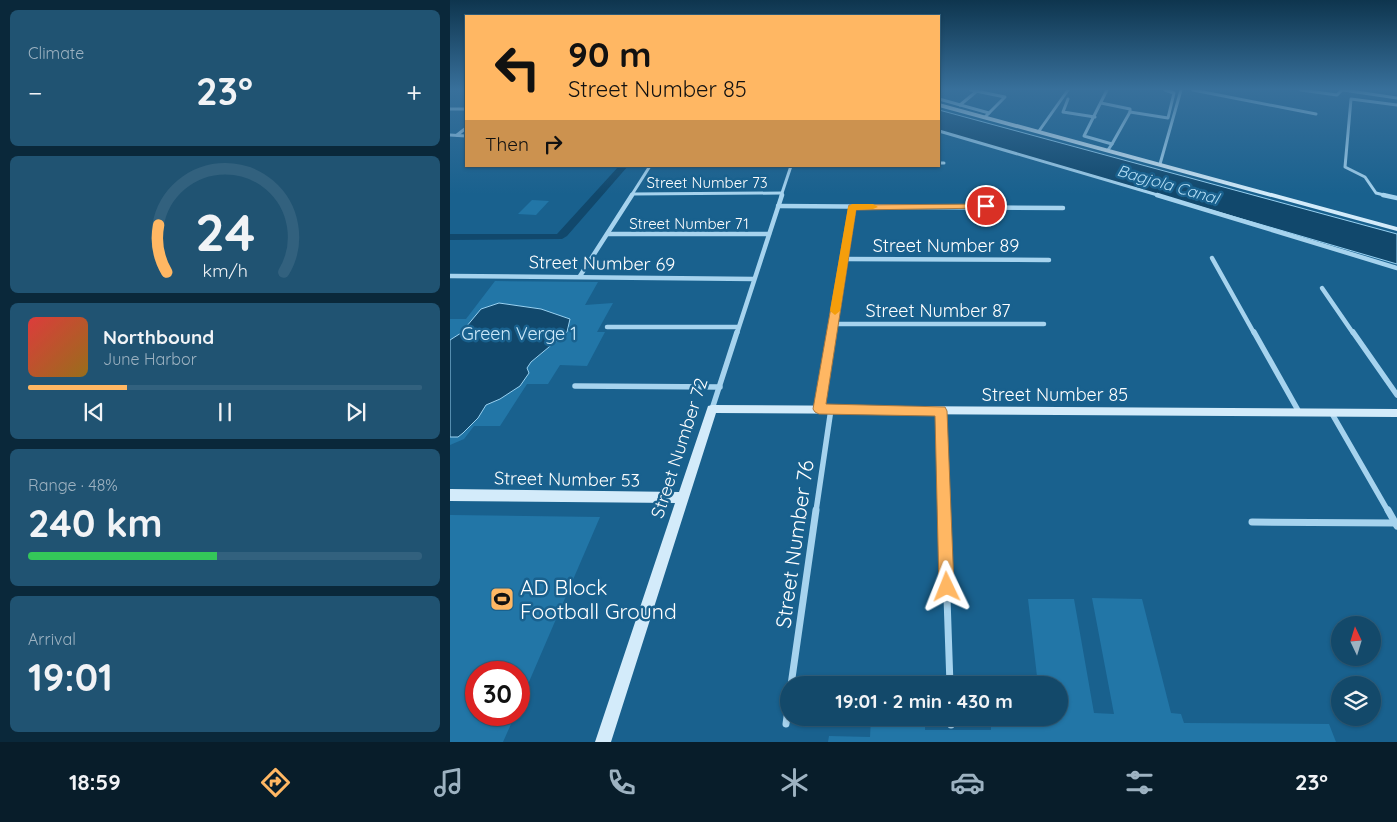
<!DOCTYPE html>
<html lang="en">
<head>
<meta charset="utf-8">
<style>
	:root { --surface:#13496a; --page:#205372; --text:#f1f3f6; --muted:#9db2c1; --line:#32617e; --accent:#ffb763 }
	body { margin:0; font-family:Quicksand,sans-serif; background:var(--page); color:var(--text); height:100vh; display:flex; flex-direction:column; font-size:19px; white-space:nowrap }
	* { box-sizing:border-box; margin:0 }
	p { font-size:16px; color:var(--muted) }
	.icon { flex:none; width:28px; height:28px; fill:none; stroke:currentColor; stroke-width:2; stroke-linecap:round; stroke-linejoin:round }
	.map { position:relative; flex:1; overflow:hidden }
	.side { display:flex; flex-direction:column; gap:10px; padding:10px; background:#0a283a; width:450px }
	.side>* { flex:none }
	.hud { position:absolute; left:15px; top:15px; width:475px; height:152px; border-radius:0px; box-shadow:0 1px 4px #0004,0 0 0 1px var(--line); background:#ffb763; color:#111; overflow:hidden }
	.needle { width:32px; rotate:356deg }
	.buttons { position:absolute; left:881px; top:616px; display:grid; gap:10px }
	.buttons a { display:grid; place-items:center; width:50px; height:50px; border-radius:50%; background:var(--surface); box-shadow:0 1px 4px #0004,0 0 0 1px var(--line); font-size:25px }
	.speed { position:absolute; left:15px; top:661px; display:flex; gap:10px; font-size:25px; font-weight:700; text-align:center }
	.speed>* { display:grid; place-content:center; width:65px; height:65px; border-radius:50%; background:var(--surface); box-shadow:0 1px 4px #0004,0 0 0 1px var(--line); line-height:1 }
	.speed .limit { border:8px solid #d22; background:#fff; color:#111 }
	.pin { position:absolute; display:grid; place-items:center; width:42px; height:42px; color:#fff; margin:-21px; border:2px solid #fff; border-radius:50%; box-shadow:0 1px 5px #0007 }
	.me { position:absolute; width:55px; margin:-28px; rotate:358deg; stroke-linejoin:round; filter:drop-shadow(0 0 4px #0008) }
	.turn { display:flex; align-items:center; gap:18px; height:105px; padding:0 20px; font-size:22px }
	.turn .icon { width:65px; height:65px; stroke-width:2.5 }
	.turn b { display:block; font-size:35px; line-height:42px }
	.then { display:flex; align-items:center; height:48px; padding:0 20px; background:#0003; gap:10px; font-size:19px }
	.big { font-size:38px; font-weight:800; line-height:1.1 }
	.side .tile { flex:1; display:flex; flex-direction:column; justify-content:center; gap:8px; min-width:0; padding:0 18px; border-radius:8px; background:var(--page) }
	.side .dial { align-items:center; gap:0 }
	.dial svg { height:130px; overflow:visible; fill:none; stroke:var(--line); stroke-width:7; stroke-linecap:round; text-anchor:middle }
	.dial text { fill:var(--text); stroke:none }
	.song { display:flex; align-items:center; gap:15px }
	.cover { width:60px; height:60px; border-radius:8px; background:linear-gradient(135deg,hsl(0 70% 55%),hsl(40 70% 35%)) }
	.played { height:5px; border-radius:2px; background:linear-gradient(90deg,var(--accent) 25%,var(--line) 25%) }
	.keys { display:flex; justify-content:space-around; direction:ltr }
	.heat { display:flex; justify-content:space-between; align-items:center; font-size:28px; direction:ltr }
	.charge { height:8px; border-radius:4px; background:linear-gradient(90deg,#34c759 48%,var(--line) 0) }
	.trip { position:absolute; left:330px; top:676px; width:288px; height:50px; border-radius:25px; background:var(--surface); box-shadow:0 1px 4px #0004,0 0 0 1px var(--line); font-weight:800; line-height:50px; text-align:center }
	.tabs { display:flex; height:80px; justify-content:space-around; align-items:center; background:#081d2a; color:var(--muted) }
	.tabs .icon { width:35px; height:35px }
	.tabs .active { color:var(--accent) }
	.tabs b { font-size:22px; color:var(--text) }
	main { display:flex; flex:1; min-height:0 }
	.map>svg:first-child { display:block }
	.green { fill:#2276a7 }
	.water { fill:#11486c; stroke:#99d1f1 }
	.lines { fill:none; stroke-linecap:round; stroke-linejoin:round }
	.canal { fill:#11486c; fill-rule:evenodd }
	.street-far3 { stroke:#a6d3ee; stroke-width:3 }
	.street-far2 { stroke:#a6d3ee; stroke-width:4.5 }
	.street-far1 { stroke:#a6d3ee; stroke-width:5.5 }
	.street { stroke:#a6d3ee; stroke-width:7 }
	.secondary { fill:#d3ebfa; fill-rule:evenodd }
	.route { fill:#ffb763; stroke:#a67740 }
	.slow { fill:#f59e0b }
	.labels { text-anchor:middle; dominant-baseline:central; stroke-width:5; stroke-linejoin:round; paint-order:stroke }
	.far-street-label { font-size:15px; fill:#fff; stroke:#19618e }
	.far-water-label { font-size:16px; font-style:italic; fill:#b2ddf5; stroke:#19618e }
	.street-label { font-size:18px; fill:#fff; stroke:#19618e }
	.park-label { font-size:18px; fill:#cce9fa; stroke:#19618e }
	.near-street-label { font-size:21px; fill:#fff; stroke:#19618e }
	.near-poi-label { font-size:21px; fill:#fff; stroke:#19618e; text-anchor:start }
</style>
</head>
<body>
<main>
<section class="side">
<div class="tile"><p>Climate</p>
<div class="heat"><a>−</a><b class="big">23°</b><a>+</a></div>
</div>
<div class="tile dial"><svg viewBox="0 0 100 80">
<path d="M14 69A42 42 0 1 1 86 69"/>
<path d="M14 69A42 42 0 0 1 9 40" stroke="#ffb763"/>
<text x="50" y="56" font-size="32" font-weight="700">24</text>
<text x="50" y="72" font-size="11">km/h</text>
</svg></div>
<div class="tile">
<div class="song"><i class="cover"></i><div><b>Northbound</b><p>June Harbor</p></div></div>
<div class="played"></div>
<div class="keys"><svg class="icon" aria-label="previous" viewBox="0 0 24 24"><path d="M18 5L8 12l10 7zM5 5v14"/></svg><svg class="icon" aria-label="pause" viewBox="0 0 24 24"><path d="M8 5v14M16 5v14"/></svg><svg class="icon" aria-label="next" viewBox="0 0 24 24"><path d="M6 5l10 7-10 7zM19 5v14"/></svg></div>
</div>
<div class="tile"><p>Range · 48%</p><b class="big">240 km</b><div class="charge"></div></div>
<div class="tile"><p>Arrival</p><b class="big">19:01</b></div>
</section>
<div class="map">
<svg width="947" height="742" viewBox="0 0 947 742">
	<rect width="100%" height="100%" fill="#19618e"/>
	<g class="green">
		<polygon points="82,200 99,201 86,215 68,214"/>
		<polygon points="45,281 148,282 135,305 163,303 147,332 155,332 137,366 110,365 98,384 77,384 50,426 24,426 14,439 0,445 0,319 16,319"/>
		<polygon points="0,515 150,517 69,705 69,672 26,672 26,715 65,715 53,742 0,742"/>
		<polygon points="642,598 692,599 721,713 731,714 734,723 879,724 886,742 378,742 379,736 420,737 421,718 475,718 475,730 541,730 541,718 609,718 609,685 588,685 578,599 624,599 644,713 664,714"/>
	</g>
	<g class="water">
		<polygon points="489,110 947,234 947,264 489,131"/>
		<polygon points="49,303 91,309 120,319 117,332 81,362 77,368 79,373 70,386 50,399 36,405 28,418 13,433 8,437 0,437 0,340 11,333 31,309"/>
	</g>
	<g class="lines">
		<polygon class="canal" points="169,166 178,166 117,236 112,239 0,240 0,234 107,234"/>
		<g class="street-far3">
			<polyline points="521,90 555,97 535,117"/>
			<polyline points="657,90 634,136 662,144 658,150"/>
			<polyline points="743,90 866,114"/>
			<polyline points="851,90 887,95 892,90"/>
			<polyline points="893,90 947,98"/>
			<polyline points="489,99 539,113"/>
			<polyline points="618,99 613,112 645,117"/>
			<polyline points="651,103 680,109 680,112 718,118 724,93 715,90"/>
			<polyline points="510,105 527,91"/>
			<polyline points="0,109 16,109"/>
			<polyline points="489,131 711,196"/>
			<polyline points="589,131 618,90"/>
			<polyline points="0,135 16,136"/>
			<polyline points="7,135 16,128"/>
			<polyline points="662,144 680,112"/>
			<polyline points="489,163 494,163"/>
			<polyline points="710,164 731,90"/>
			<polyline points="182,194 332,193"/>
			<polyline points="181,196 200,166"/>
			<polyline points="331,196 341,166"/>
			<polyline points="938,196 926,193 915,177 895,167 901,99 947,105"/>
		</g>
		<g class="street-far2">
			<polyline points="707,195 947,268"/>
			<polyline points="933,195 947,198"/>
			<polyline points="328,206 613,208"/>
			<polyline points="158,234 319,234"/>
			<polyline points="762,258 804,333"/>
			<polyline points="393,259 599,260"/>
			<polyline points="0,276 304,279"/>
			<polyline points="130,276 182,195"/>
			<polyline points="872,288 903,333"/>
			<polyline points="383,324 594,324"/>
			<polyline points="157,327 288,327"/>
			<polyline points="287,333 332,195"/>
			<polyline points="381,333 402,207"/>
		</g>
		<g class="street-far1">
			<polyline points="804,332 849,412"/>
			<polyline points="903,332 947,395"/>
			<polyline points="125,386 270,387"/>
			<polyline points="262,409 287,332"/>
			<polyline points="369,409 382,332"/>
			<polyline points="491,411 494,511"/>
			<polyline points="881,412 938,511"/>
			<polyline points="366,511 381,409"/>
		</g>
		<g class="street">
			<polyline points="494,510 500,685"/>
			<polyline points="938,510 947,526"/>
			<polyline points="802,522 945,523"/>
			<polyline points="341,685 366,510"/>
			<polyline points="501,718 501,725"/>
			<polyline points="336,724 339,702"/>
		</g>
		<g class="secondary">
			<polygon points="489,103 947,227 947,231 489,107"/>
			<polygon points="262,405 947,409 947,417 266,413 161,742 145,742 225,503 0,501 0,489 229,492 257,409 258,406"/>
		</g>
	</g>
	<linearGradient id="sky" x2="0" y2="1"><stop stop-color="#0e354e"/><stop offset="0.46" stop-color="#38709b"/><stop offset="1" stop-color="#38709b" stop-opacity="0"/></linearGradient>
	<rect width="947" height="194" fill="url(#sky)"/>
	<polygon class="route" points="536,204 539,205 539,208 406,210 376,404 495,407 497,411 504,587 502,592 497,595 491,592 489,587 485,416 369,414 365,412 363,409 399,205"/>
	<polygon class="slow" points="402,204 423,204 428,207 423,209 406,210 390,311 385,315 380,311 398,207"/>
	<defs>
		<g id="stadium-square" transform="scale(1.25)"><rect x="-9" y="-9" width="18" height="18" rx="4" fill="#ffb763" stroke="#19618e"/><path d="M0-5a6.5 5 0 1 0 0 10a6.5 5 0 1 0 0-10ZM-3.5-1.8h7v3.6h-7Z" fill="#111"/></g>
	</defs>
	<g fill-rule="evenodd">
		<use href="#stadium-square" x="52" y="599"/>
	</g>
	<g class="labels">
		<g class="far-street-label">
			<text x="257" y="182">Street Number 73</text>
			<text x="239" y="223">Street Number 71</text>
		</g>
		<g class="far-water-label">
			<text transform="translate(718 184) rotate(16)">Bagjola Canal</text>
		</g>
		<g class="street-label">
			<text x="496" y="245">Street Number 89</text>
			<text transform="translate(152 263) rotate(1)">Street Number 69</text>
			<text x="488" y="310">Street Number 87</text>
			<text x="605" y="394">Street Number 85</text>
			<text transform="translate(229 448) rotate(-72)">Street Number 72</text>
			<text transform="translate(117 479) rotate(1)">Street Number 53</text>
		</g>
		<g class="park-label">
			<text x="69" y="333">Green Verge 1</text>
		</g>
		<g class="near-street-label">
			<text transform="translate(344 544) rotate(-82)">Street Number 76</text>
		</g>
		<g class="near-poi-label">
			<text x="70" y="587">AD Block<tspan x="70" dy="24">Football Ground</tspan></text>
		</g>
	</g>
</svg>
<div class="buttons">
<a><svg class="needle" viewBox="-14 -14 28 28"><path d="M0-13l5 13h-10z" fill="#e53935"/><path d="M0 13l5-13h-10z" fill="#9db2c1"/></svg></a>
<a><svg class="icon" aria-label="layers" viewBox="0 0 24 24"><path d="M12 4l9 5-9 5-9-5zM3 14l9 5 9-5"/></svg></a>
</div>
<div class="speed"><div class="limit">30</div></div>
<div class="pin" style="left:536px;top:206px;background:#d93025"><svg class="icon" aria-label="arrive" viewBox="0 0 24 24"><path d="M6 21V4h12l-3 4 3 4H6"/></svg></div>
<svg class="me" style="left:497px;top:587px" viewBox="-20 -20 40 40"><path d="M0-17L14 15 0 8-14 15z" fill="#ffb763" stroke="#fff" stroke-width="4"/></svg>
<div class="trip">19:01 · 2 min · 430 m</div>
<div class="hud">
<div class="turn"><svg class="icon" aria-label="left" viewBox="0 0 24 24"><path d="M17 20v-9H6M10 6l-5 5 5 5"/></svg><div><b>90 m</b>Street Number 85</div></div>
<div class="then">Then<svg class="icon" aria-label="right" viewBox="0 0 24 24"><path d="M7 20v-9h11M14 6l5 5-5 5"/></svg></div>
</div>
</div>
</main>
<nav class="tabs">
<b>18:59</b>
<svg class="icon active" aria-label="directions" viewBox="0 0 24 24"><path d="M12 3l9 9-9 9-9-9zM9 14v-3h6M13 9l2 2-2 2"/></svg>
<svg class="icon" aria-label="music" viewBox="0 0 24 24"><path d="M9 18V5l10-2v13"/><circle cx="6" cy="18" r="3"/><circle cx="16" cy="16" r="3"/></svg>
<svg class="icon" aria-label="phone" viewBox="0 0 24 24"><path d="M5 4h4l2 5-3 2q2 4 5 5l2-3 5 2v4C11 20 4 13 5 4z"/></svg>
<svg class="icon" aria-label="climate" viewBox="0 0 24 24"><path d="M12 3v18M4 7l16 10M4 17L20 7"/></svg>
<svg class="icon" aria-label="car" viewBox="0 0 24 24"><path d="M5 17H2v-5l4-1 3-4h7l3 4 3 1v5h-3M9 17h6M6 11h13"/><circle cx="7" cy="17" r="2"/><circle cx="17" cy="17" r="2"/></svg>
<svg class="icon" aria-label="filters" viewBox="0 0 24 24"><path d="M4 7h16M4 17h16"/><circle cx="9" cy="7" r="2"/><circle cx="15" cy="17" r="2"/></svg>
<b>23°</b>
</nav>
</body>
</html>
